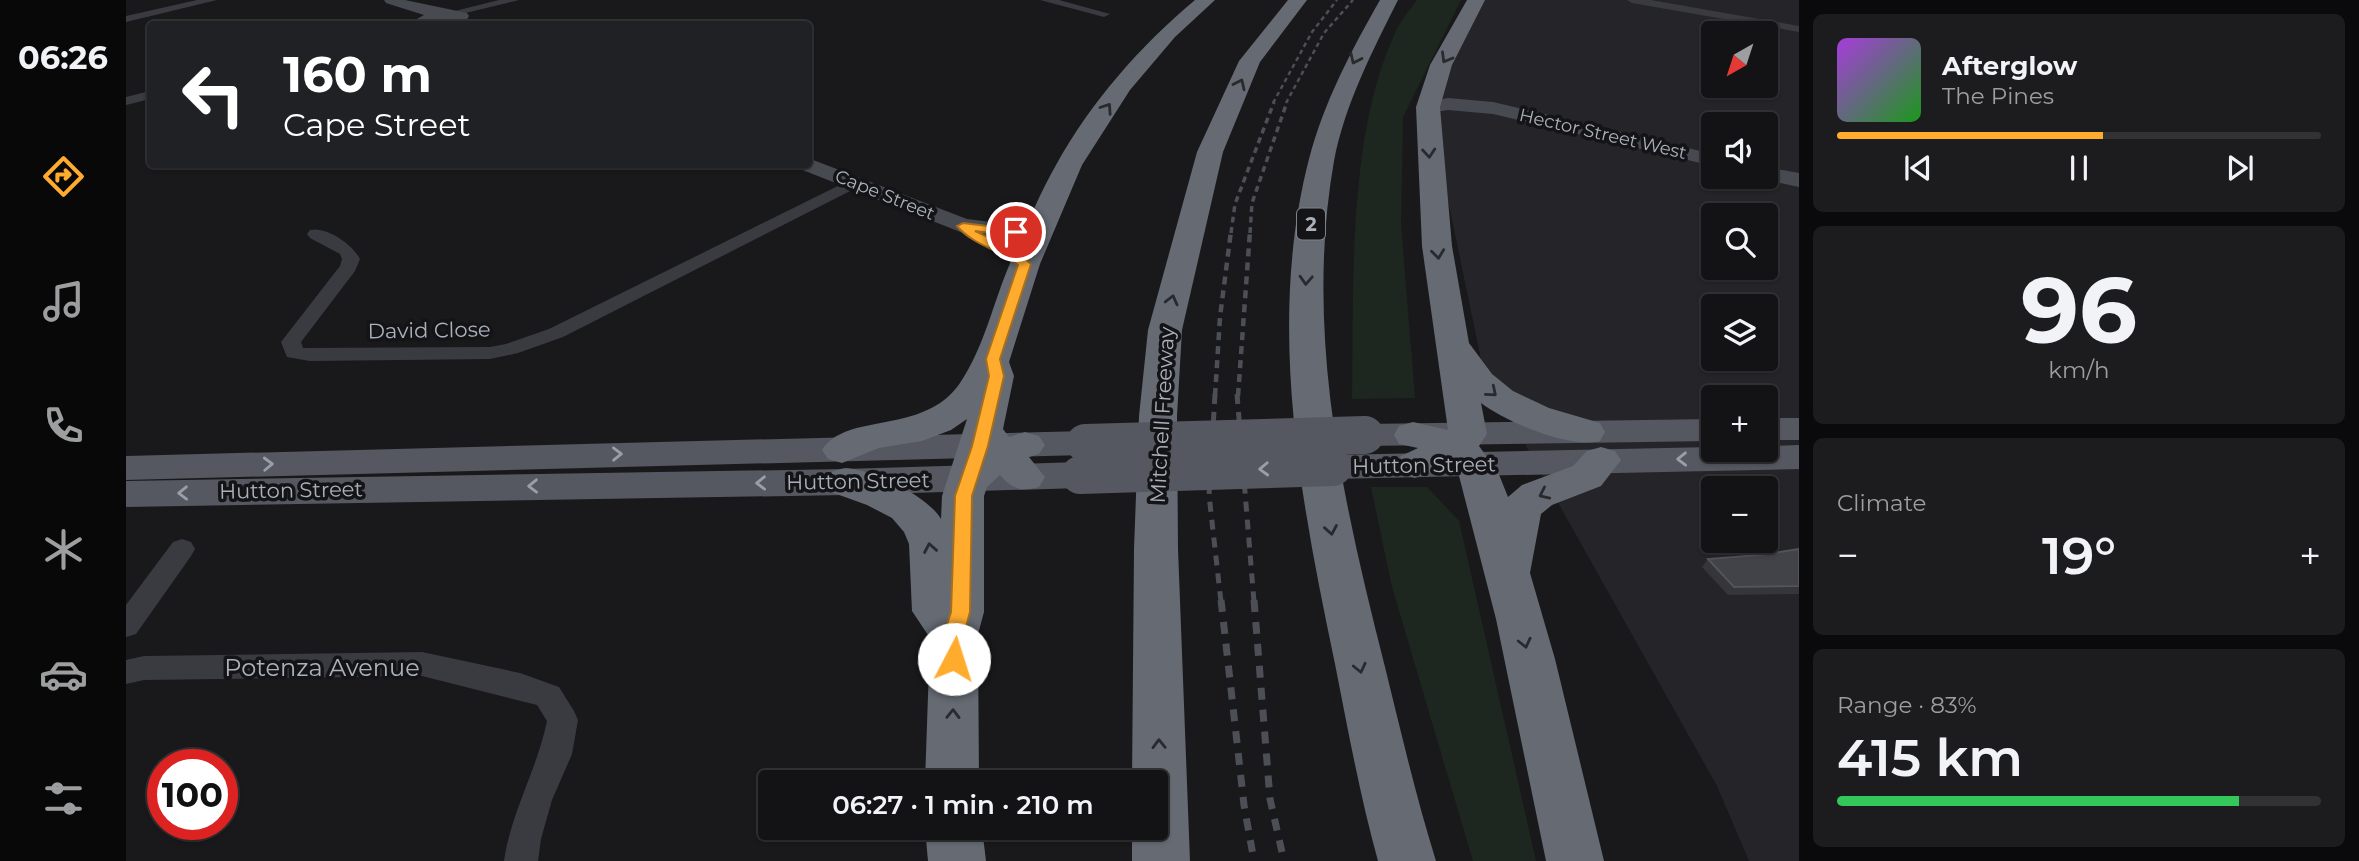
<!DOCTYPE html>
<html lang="en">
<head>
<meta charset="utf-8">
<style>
	:root { --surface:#131315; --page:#1c1c1e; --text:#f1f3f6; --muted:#9d9ea0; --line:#323234; --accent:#ffab2e }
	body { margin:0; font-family:Montserrat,sans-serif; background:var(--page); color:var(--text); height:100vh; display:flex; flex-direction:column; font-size:26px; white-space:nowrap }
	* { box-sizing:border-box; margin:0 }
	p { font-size:23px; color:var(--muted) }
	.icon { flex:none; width:38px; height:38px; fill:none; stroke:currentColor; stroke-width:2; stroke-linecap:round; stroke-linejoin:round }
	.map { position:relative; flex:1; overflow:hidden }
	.side { display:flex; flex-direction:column; gap:14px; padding:14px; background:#0a0a0c; width:560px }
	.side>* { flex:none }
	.guide { position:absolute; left:21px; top:21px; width:665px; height:147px; border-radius:7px; box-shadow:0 2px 5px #0004,0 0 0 2px var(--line); background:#202124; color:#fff; overflow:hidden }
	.needle { width:46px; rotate:219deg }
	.buttons { position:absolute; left:1575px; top:21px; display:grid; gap:14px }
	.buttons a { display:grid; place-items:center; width:77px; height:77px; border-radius:7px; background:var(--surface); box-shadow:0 2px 5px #0004,0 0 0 2px var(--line); font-size:35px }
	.speed { position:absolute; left:21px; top:749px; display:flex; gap:14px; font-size:35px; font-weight:700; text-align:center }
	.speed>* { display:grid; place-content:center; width:91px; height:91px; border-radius:50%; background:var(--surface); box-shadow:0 2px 5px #0004,0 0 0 2px var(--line); line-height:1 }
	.speed .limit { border:10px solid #d22; background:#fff; color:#111 }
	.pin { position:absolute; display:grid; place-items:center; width:60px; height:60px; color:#fff; margin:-30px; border:4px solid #fff; border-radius:50%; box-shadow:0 2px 7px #0007 }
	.me { position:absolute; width:77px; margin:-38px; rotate:5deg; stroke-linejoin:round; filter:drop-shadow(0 0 5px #0008) }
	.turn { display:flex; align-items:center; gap:24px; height:147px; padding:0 21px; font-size:32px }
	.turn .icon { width:91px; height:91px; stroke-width:2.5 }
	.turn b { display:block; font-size:49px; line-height:60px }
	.big { font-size:52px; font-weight:600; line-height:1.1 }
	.side .card { flex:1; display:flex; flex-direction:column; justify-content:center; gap:10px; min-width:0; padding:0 24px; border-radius:10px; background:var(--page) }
	.side .dial { align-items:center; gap:0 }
	.dial b { font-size:91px; line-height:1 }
	.song { display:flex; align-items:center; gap:21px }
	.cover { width:84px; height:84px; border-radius:10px; background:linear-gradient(135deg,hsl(280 70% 55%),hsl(120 70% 35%)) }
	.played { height:7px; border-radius:4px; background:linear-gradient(90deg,var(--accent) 55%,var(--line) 55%) }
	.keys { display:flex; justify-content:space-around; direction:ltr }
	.heat { display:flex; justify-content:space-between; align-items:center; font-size:38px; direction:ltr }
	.charge { height:10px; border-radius:5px; background:linear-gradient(90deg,#34c759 83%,var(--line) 0) }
	.trip { position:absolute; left:632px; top:770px; width:410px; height:70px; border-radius:7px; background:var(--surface); box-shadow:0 2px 5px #0004,0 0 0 2px var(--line); font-weight:600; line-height:70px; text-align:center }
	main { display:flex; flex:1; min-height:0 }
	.tabs { display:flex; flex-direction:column; width:126px; justify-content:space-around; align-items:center; background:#080808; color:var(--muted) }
	.tabs .icon { width:49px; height:49px }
	.tabs .selected { color:var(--accent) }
	.tabs b { font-size:32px; color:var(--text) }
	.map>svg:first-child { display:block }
	.built { fill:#252529; fill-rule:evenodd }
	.green { fill:#1e271f }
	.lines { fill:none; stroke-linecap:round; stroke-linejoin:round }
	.street { fill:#3a3b41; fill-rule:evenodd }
	.secondary { fill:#474a51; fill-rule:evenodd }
	.primary { fill:#555860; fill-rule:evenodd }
	.highway { fill:#656a73; fill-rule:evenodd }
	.rail-far4 { stroke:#4c4f56; stroke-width:2.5; stroke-dasharray:4.5 3.5; stroke-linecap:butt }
	.rail-far3 { stroke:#4c4f56; stroke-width:3.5; stroke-dasharray:6 4.5; stroke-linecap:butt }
	.rail-far2 { stroke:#4c4f56; stroke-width:4.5; stroke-dasharray:8 6; stroke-linecap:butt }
	.rail-far1 { stroke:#4c4f56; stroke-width:5; stroke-dasharray:10 8; stroke-linecap:butt }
	.rail { stroke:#4c4f56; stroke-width:7; stroke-dasharray:12 10; stroke-linecap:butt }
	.primary-bridge { stroke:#555860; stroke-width:38 }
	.wall { fill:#35353a }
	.building { fill:#414348; stroke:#52545a; stroke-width:2 }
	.oneway { stroke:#282a2e }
	.oneway2 { stroke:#999faa }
	.route { fill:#ffab2e; stroke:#a66f1e; stroke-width:2 }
	.labels { text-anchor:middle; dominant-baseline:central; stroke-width:7; stroke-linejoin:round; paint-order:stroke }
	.far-street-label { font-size:18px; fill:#aab1bc; stroke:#141417 }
	.shield { fill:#141417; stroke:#7d828a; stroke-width:2 }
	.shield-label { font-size:19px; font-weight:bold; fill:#aab1bc }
	.street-label { font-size:21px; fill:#aab1bc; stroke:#141417 }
	.near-street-label { font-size:24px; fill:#aab1bc; stroke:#141417 }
</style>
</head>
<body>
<main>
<nav class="tabs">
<b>06:26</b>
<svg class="icon selected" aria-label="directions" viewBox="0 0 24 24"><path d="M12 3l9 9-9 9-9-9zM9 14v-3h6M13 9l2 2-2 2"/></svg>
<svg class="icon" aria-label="music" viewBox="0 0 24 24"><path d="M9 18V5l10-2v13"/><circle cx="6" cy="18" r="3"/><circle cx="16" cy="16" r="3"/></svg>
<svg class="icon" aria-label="phone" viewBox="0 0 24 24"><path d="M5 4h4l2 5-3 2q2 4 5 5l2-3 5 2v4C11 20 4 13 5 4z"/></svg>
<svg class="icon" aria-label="climate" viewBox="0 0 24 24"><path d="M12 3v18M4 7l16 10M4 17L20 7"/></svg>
<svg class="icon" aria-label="car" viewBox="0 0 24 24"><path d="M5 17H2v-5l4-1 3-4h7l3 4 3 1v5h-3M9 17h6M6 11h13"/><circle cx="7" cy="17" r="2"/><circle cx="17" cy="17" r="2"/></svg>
<svg class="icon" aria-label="filters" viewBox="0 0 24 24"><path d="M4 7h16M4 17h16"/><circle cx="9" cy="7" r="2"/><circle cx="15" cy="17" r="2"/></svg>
</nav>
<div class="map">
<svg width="1673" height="861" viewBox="0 0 1673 861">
	<rect width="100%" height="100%" fill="#19191c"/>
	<path class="built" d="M1358 0H1673V861H1623L1591 786 1357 369 1312 152 1311 114 1317 83ZM1587 33H1640V86H1587ZM1587 124H1640V177H1587ZM1587 215H1640V268H1587ZM1587 306H1640V359H1587ZM1587 397H1640V450H1587ZM1587 488H1640V541H1587Z"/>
	<g class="green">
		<path d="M1291 0H1335L1277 117 1275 225 1289 398 1226 399C1228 285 1221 135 1270 31 1275 20 1284 10 1291 0Z"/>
		<polygon points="1245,487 1301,487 1333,521 1410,861 1347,861 1266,587"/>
	</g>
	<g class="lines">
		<g class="street">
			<polygon points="71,0 91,0 0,22 0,16"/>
			<polygon points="373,0 393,0 327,16 321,13"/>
			<polygon points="914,0 933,0 984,14 978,17"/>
			<polygon points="1501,0 1525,0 1673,26 1673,32 1506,3"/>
			<polygon points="24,91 24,99 0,105 0,97"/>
			<path d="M728 178 736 183 734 186 437 337 392 353 364 359 184 361 161 357 155 342 214 266 216 259 214 254 184 238 181 234 184 230C201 226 227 245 234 259L229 271 175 342 177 348 364 347 380 344 423 329Z"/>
			<polygon points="56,539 65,542 69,549 65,556 10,634 0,637 0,605 47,542"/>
			<path d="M296 652 394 673 433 687 448 711 452 720 446 754 426 800 415 839 412 861H378C385 812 411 770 421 721L411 705 296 676 18 680 0 684V660L18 656Z"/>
		</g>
		<g class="secondary">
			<polygon points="258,0 279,0 341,13 343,16 339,23 334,24 293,24 289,20 298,15 260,3"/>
			<polygon points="1322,98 1367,102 1587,154 1587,166 1367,114 1322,110 1302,113 1292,107 1295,103"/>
			<polygon points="682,158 841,219 889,225 915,218 923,220 927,225 923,230 890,239 837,233 674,169 672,164 682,164"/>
			<polygon points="1640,167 1673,173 1673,187 1632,178 1640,177"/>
		</g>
		<g class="primary">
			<rect x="1640" y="418" width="33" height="22"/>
			<polygon points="1587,419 1587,441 1239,446 1227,443 1221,435 1227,427 1239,424"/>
			<polygon points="959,431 972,435 977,443 972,451 959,455 0,480 0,456"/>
			<polygon points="1673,445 1673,469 1207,479 1194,476 1189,467 1194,458 1207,455 1587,447 1587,450 1640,450 1640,446"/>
			<polygon points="954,462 967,466 972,475 967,484 954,488 719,495 0,507 0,481 719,469"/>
		</g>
		<g class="highway">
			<path d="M1069 0H1089L1049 37 1004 90 956 165 914 264 883 362 888 376 877 429 883 437 899 432 913 436 919 445 913 454 903 457 919 477 913 487C895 492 886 489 874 475L861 487 858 496V612L852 634 853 782H799L804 638 786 611 783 544 778 532 766 518 741 505 705 492 699 482 705 472C709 471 716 468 720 468 747 470 802 496 815 519L816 496 841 419 825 430 796 441 753 448 716 463 702 459 696 450C721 411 798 436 834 383 859 346 867 302 885 261 899 229 913 195 930 165 965 102 1014 46 1069 0Z"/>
			<polygon points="1162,0 1181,0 1134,62 1097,152 1056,330 1051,416 1052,549 1064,861 1006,861 1006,828 1029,828 1029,782 1006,782 1008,549 1013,416 1022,330 1071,152 1113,61"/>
			<path d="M1254 0H1272C1246 52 1219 104 1208 161 1178 332 1217 502 1259 667 1275 732 1290 797 1310 861H1252C1234 796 1222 730 1209 664 1175 501 1140 325 1183 159 1198 102 1225 51 1254 0Z"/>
			<path d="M1341 0H1359L1326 65 1314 107 1326 246 1343 343 1366 374 1387 391 1423 408 1474 423 1479 432 1474 441C1444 449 1380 422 1355 403L1361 434 1353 446 1372 472 1382 497 1396 485 1447 466 1461 451 1475 447 1489 451 1495 460 1475 486 1426 505 1415 514 1404 573 1429 659 1478 861H1420L1370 619 1332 472 1325 464 1289 478 1275 474 1269 465 1275 456 1292 448 1273 444 1268 435 1273 426 1287 422 1322 430 1296 246 1290 107 1304 65Z"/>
			<polygon points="799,828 856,828 860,861 802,861"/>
		</g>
		<g class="rail-far4">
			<polyline points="1147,103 1186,32 1211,0"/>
			<polyline points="1160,103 1198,33 1227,0"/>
		</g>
		<g class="rail-far3">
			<polyline points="1105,233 1109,204 1148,102"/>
			<polyline points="1124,233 1126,203 1161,102"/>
		</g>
		<g class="rail-far2">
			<polyline points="1089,396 1094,317 1105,231"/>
			<polyline points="1112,396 1124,231"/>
		</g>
		<g class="rail-far1">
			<polyline points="1089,394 1083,495 1095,602"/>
			<polyline points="1111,394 1128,602"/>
		</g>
		<g class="rail">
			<polyline points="1095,600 1118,805 1128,861"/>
			<polyline points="1128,600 1144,799 1158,861"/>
		</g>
		<g class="primary-bridge">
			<polyline points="959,443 1239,435"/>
			<polyline points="954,475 1207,467"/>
		</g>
	</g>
	<polygon class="wall" points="1673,549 1673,594 1602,595 1576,567 1582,559 1634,555"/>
	<polygon class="building" points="1673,549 1673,586 1608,587 1582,559 1634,555"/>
	<defs><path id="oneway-chevron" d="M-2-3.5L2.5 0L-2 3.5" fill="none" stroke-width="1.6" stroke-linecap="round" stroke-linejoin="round" transform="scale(1.75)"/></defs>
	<g class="oneway">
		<use href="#oneway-chevron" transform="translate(1320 58) rotate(120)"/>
		<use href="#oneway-chevron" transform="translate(1229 59) rotate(115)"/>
		<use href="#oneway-chevron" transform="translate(1114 84) rotate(-65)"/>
		<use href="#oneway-chevron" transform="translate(981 108) rotate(-56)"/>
		<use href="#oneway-chevron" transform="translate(1303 153) rotate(85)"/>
		<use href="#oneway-chevron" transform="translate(1312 254) rotate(83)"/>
		<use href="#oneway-chevron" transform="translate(1180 280) rotate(93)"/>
		<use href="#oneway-chevron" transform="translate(1046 300) rotate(-76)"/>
		<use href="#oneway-chevron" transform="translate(1366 392) rotate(40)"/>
		<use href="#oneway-chevron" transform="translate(1418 494) rotate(155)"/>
		<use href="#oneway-chevron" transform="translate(1205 530) rotate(80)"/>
		<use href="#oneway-chevron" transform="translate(804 548) rotate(-100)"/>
		<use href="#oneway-chevron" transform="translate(1399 643) rotate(77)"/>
		<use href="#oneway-chevron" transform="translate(1234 668) rotate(77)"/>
		<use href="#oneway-chevron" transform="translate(827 714) rotate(-89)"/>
		<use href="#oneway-chevron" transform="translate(1033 744) rotate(-91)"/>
	</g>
	<g class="oneway2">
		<use href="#oneway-chevron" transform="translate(491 454) rotate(-1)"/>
		<use href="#oneway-chevron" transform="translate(1556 459) rotate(179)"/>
		<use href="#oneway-chevron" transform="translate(142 464) rotate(-2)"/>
		<use href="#oneway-chevron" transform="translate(1138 469) rotate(178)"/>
		<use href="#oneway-chevron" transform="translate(635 483) rotate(179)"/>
		<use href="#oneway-chevron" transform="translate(407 486) rotate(179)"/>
		<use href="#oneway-chevron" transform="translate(57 493) rotate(179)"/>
	</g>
	<path class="route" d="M837 223 894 230V235L890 236 849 231 886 248 905 264 874 359 878 376 862 446 846 496 844 612 838 634V659L835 664 828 667 820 664 817 659 818 634 825 612 829 496 846 446 863 376 860 359 892 265C872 249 847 245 831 226Z"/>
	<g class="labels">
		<g class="far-street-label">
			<text transform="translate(1477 134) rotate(13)">Hector Street West</text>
			<text transform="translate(759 195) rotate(22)">Cape Street</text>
		</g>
		<rect class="shield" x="1171" y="208.5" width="28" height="31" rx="5"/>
		<g class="shield-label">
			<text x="1185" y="224">2</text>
		</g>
		<g class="street-label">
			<text transform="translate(303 330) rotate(-1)">David Close</text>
			<text transform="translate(1036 415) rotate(-87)">Mitchell Freeway</text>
			<text transform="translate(1298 465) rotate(-1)">Hutton Street</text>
			<text transform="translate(732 481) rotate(-1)">Hutton Street</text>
			<text transform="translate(165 490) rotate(-1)">Hutton Street</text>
		</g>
		<g class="near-street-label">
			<text x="196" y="667">Potenza Avenue</text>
		</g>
	</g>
</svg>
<div class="buttons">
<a><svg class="needle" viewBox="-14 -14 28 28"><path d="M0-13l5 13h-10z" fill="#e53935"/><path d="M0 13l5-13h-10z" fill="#9d9ea0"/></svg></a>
<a><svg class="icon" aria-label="sound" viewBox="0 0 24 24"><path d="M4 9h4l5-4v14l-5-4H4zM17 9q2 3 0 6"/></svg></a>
<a><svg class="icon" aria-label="search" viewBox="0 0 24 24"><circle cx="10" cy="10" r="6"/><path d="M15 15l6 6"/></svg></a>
<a><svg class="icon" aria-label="layers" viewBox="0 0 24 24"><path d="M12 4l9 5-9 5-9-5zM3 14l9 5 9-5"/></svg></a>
<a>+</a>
<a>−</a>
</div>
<div class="speed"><div class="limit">100</div></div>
<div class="pin" style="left:890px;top:232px;background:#d93025"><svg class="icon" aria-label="arrive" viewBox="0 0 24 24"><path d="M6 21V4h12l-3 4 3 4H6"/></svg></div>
<svg class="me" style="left:828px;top:659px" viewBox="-20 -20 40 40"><circle r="19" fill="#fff"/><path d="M0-13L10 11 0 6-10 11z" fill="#ffab2e"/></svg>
<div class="trip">06:27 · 1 min · 210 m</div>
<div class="guide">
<div class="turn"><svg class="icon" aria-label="left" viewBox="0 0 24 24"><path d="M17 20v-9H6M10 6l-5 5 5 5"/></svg><div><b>160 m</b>Cape Street</div></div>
</div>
</div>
<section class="side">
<div class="card">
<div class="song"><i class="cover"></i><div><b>Afterglow</b><p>The Pines</p></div></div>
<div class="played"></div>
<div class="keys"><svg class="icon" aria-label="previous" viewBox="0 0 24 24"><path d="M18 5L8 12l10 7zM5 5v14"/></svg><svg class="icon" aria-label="pause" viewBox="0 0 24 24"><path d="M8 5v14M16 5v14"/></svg><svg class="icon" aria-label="next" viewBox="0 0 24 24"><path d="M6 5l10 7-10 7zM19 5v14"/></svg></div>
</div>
<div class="card dial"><b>96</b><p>km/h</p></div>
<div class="card"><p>Climate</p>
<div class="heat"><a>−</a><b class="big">19°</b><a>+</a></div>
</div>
<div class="card"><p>Range · 83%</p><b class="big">415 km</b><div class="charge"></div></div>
</section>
</main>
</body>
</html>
